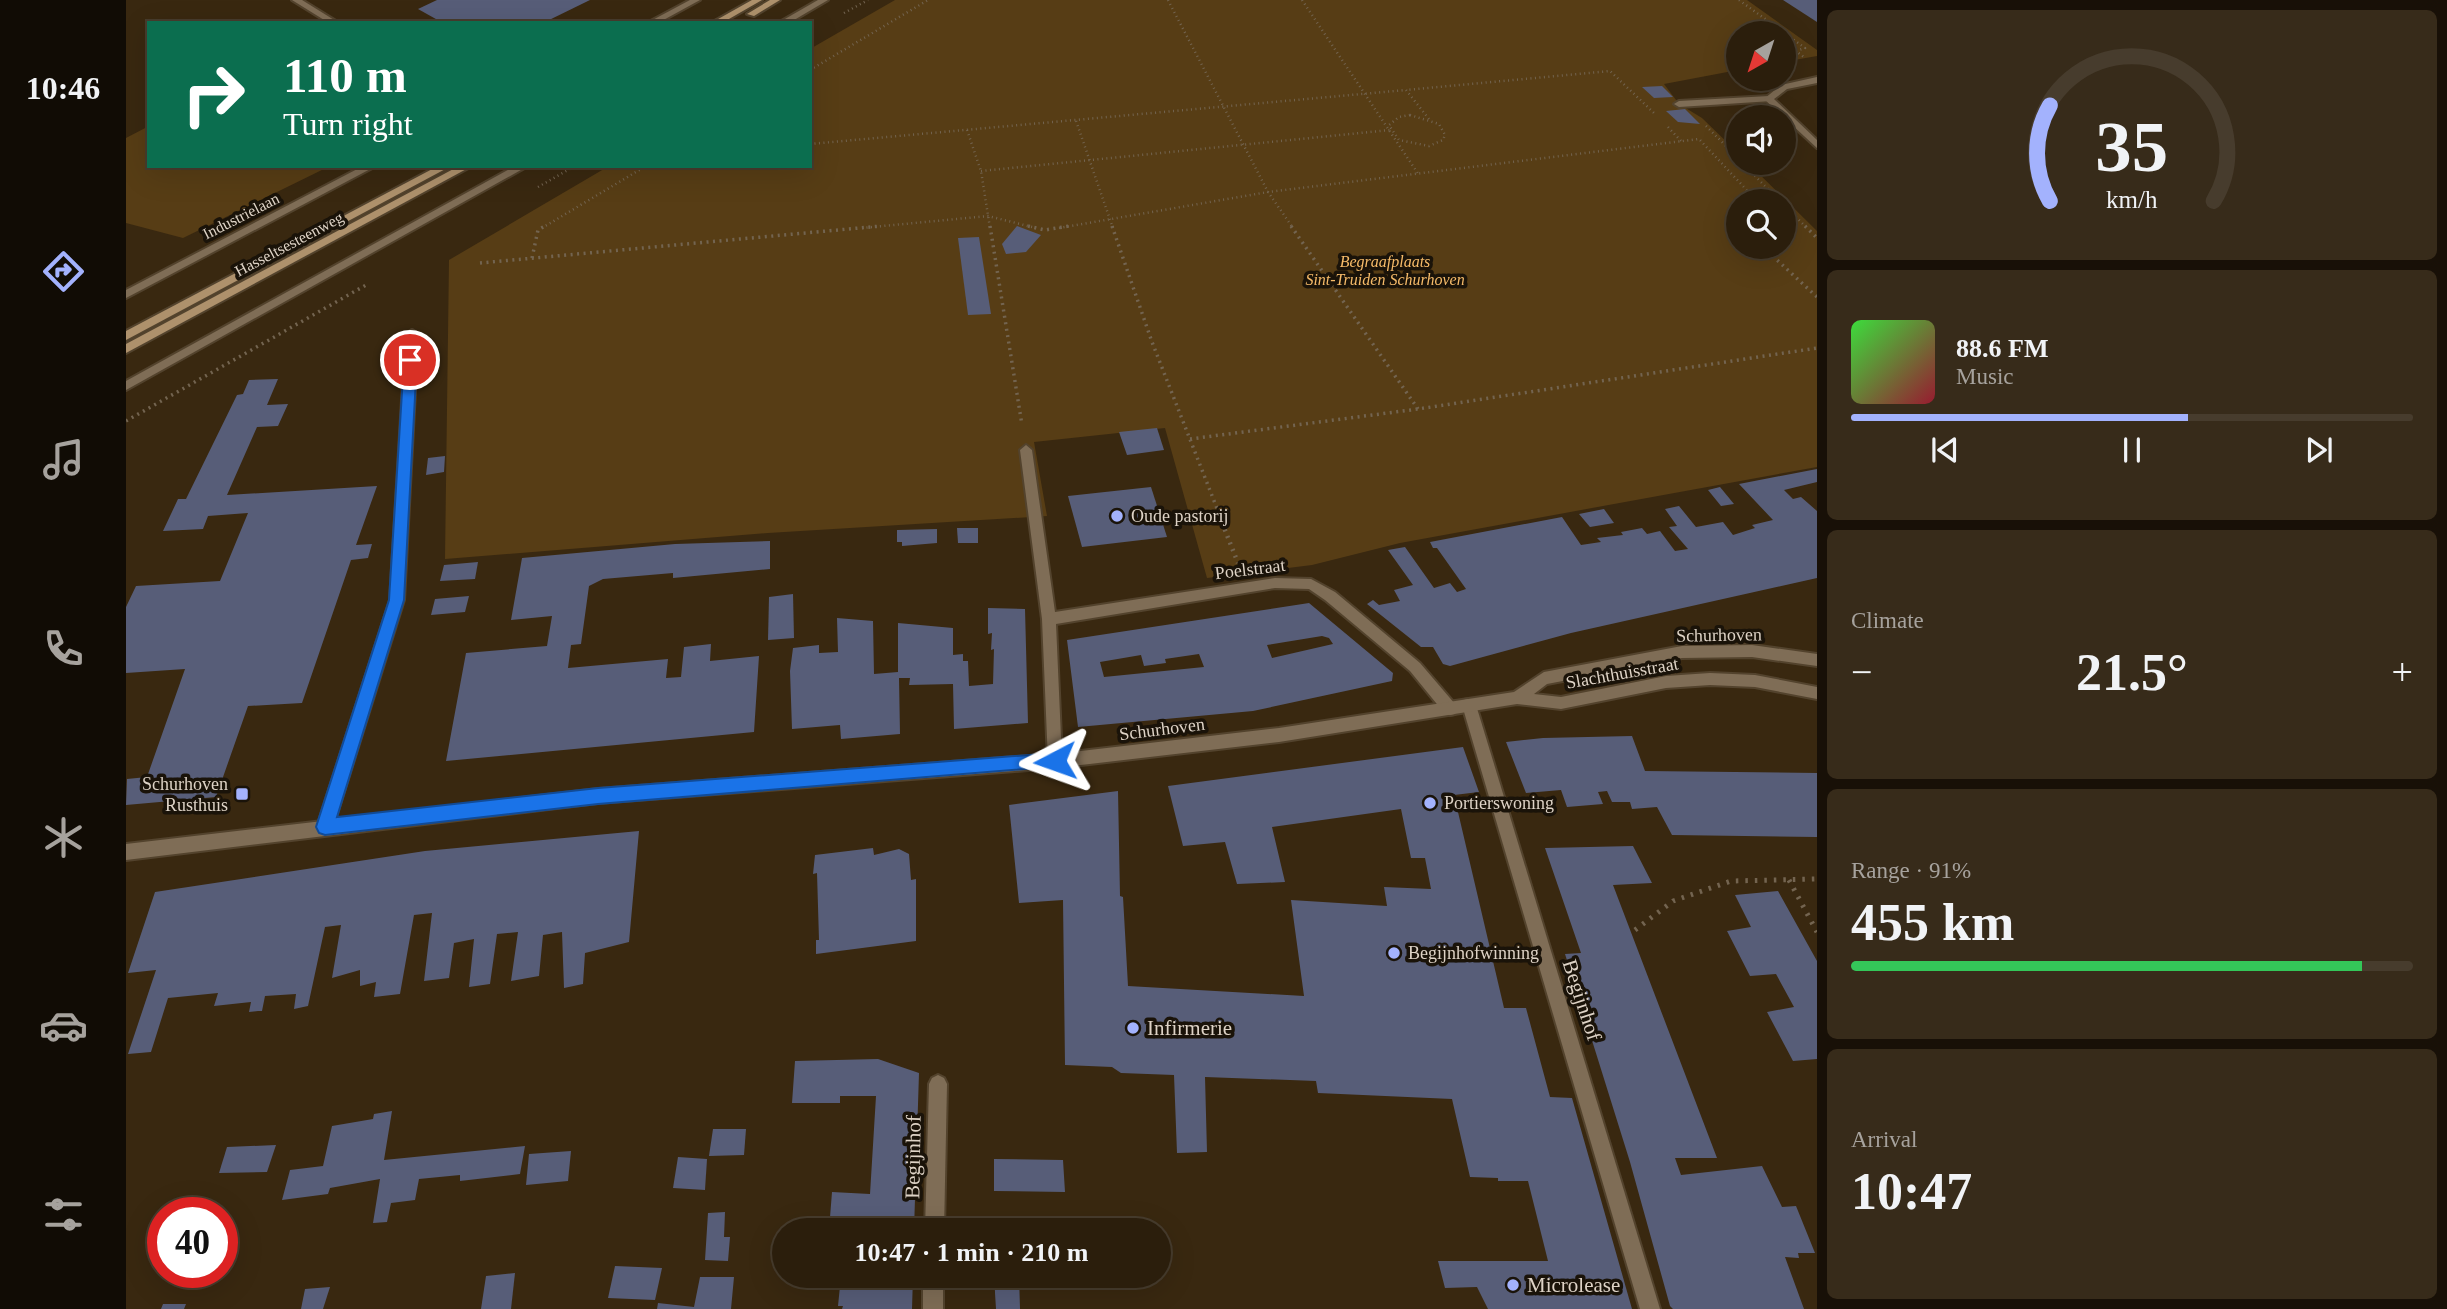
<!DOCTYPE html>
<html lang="en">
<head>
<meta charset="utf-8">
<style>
	:root { --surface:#2b1e0c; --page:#372b1a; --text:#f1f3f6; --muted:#a6a29d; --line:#473c2d; --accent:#a3b2fd }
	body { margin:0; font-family:Georgia,serif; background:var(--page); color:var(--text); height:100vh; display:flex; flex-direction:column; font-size:26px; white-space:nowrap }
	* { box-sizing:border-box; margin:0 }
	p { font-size:23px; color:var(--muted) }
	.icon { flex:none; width:38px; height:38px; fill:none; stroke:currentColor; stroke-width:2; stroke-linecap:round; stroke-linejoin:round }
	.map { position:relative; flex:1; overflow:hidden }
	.drawer { display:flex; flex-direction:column; gap:10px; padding:10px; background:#181007; width:630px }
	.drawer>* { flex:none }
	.banner { position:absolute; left:21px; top:21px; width:665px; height:147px; border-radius:0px; box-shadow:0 7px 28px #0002,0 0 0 2px var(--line); background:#0b6e4f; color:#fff; overflow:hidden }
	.needle { width:46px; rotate:219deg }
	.tools { position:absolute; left:1600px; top:21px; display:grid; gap:14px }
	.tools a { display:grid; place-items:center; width:70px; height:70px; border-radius:50%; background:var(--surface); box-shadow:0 7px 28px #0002,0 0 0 2px var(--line); font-size:35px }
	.speed { position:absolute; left:21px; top:1197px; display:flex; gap:14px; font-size:35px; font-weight:700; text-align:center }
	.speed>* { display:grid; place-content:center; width:91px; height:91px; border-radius:50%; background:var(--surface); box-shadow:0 7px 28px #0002,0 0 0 2px var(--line); line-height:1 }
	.speed .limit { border:10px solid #d22; background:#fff; color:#111 }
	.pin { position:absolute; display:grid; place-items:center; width:60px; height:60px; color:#fff; margin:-30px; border:4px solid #fff; border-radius:50%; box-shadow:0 2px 7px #0007 }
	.me { position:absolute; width:77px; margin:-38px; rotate:266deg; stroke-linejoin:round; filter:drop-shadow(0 0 5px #0008) }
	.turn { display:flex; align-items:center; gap:24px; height:147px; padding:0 21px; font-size:32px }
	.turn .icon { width:91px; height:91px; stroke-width:2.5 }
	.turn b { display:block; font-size:49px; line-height:60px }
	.big { font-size:52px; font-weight:700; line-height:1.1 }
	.drawer .widget { flex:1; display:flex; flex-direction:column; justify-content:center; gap:10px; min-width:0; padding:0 24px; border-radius:10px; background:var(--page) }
	.drawer .dial { align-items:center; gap:0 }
	.dial svg { height:182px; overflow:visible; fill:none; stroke:var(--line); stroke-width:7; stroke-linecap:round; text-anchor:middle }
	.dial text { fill:var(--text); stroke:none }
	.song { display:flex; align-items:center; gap:21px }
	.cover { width:84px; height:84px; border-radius:10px; background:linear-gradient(135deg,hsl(120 70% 55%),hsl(350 70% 35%)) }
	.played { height:7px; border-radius:4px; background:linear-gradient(90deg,var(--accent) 60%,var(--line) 60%) }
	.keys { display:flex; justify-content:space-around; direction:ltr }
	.heat { display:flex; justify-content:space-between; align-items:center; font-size:38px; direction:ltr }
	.charge { height:10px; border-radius:5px; background:linear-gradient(90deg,#34c759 91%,var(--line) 0) }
	.trip { position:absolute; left:646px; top:1218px; width:399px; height:70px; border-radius:35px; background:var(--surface); box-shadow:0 7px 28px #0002,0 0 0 2px var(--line); font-weight:700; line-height:70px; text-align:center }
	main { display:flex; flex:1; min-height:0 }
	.tabs { display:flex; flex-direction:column; width:126px; justify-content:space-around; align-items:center; background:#110c05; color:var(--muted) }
	.tabs .icon { width:49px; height:49px }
	.tabs .current { color:var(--accent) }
	.tabs b { font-size:32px; color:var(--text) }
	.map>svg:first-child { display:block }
	.green { fill:#573d15; fill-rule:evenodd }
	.building { fill:#575d78; fill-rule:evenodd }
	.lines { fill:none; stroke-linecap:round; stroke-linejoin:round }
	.service-casing { stroke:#53432d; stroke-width:4 }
	.minor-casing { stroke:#53432d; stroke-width:4 }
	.tertiary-casing { stroke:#53432d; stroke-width:4 }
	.secondary-casing { stroke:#53432d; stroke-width:4 }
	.path-far3 { stroke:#736450; stroke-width:2.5; stroke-dasharray:1 3.5; stroke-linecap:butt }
	.path-far2 { stroke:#736450; stroke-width:3.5; stroke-dasharray:2 4.5; stroke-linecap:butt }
	.path-far1 { stroke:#736450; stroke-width:4.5; stroke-dasharray:2 5; stroke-linecap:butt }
	.path { stroke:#736450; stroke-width:5; stroke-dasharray:2.5 7; stroke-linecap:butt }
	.service { fill:#7f6d56; fill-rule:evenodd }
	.minor { fill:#7f6d56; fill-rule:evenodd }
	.tertiary { fill:#7f6d56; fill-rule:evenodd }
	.secondary { fill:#ae916c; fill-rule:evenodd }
	.route { fill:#1a73e8; stroke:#114b97; stroke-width:2 }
	.poi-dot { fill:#a3b2fd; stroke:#1a1309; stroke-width:2.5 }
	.labels { text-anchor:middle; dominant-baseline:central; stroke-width:7; stroke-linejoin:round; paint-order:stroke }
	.far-street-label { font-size:16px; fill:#ded3c6; stroke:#1a1309 }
	.far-park-label { font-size:16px; font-style:italic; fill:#f6bb69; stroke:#1a1309 }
	.poi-label { font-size:18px; fill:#ded3c6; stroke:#1a1309; text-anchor:start }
	.street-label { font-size:18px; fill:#ded3c6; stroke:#1a1309 }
	.near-street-label { font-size:21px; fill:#ded3c6; stroke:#1a1309 }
	.near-poi-label { font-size:21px; fill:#ded3c6; stroke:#1a1309; text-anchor:start }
</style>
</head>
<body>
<main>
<nav class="tabs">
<b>10:46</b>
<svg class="icon current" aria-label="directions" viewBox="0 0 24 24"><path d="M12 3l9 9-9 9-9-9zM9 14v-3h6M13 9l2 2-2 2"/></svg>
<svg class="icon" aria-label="music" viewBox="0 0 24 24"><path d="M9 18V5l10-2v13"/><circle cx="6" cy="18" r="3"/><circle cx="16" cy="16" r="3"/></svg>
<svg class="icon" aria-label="phone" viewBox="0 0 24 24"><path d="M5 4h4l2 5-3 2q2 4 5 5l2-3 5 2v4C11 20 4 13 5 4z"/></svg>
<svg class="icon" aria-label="climate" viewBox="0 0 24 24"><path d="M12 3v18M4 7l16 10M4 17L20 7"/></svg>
<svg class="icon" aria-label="car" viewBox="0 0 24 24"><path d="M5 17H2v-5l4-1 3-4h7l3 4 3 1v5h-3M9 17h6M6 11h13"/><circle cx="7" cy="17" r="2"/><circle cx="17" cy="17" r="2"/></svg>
<svg class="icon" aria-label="filters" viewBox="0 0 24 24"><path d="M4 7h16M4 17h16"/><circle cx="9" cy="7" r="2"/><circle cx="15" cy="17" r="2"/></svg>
</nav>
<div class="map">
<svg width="1691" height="1309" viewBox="0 0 1691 1309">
	<rect width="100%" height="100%" fill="#392810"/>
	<g class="green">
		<path d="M769 0H1621L1691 50V56L1657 62V33H1612V70L1538 84 1553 104 1576 118 1612 153V163H1622L1691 231V467L1274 543 1186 565 1081 578 1039 428 908 442 921 516 642 533 319 559 323 260 483 166H684V49ZM1612 201H1657V247H1612Z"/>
		<polygon points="23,126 23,166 204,166 57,238 0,223 0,138"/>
	</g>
	<g class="building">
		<polygon points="311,0 464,0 417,23 317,23 292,9"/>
		<polygon points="1657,0 1691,0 1691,22"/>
		<polygon points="1536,86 1547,97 1528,98 1516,87"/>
		<polygon points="1559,109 1574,124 1552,122 1540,111"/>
		<polygon points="891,226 915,235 900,252 880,254 876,244"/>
		<polygon points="853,237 865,314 842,315 832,238"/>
		<polygon points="152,379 141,405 162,404 152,426 131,427 101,495 251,486 230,545 246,544 242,558 225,560 176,703 122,706 90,797 0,805 1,779 21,777 59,669 0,673 0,607 10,586 94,581 122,513 82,516 77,529 37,531 52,499 60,499 111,395 117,394 123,380"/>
		<polygon points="1031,428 1038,450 1001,455 993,432"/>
		<polygon points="319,456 318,472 300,475 302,458"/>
		<polygon points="1691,469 1691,482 1658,490 1667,499 1675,497 1691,511 1691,578 1445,633 1324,666 1317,664 1307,647 1295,647 1241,604 1247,600 1253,605 1274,601 1268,590 1287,585 1262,550 1279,547 1308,588 1324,583 1331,592 1340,589 1311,548 1307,548 1304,542 1436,517 1455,545 1475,542 1471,538 1497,535 1495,532 1516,528 1521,534 1534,531 1549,551 1562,549 1543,527 1551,526 1539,509 1553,506 1570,527 1597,522 1607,535 1629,528 1626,525 1647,520 1613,484"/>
		<polygon points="1025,487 1041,537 956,547 942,496"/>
		<polygon points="1594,487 1608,504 1595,506 1582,490"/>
		<polygon points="1478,509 1488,523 1464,527 1453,514"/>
		<polygon points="831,528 852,528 852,543 832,543"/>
		<polygon points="811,529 811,543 776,546 776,542 771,542 771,530"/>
		<polygon points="644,541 644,569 547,578 547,573 477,579 463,586 455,644 445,645 442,668 542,659 540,678 555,677 558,647 585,644 584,661 633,656 628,732 320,761 340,653 421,646 426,616 385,620 396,558 549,544"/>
		<polygon points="352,562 349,579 314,581 318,565"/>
		<polygon points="667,594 668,638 642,640 643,597"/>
		<polygon points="343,596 339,612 305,615 309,599"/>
		<path d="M1183 603 1267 673 1266 681 1127 711 952 727 941 640ZM1196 636 1203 638 1207 644 1146 658 1141 645ZM1073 654 1078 667 978 677 974 662 1015 655 1018 666 1040 663 1039 659Z"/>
		<polygon points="862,608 899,609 902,723 828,729 827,684 783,685 784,678 773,678 774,734 715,739 714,725 666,729 664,671 667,648 693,645 693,653 712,652 711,618 747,621 748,674 772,672 772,623 827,628 827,655 837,654 837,661 842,661 843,686 867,684 868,649 865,650 866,633 862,634"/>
		<polygon points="1506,736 1519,771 1691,773 1691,837 1546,835 1531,807 1506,809 1504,802 1486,802 1481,791 1472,792 1477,804 1441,807 1435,790 1400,793 1380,742 1417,738"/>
		<polygon points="1337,747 1353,792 1328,795 1378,1008 1400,1008 1424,1097 1446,1098 1506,1309 1362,1309 1351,1287 1319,1288 1312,1261 1422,1261 1402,1181 1372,1181 1372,1178 1344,1177 1326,1099 1192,1093 1190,1081 1079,1077 1081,1152 1051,1153 1048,1075 995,1073 986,1067 939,1065 937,900 893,903 883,805 992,791 994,896 997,897 1002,986 1178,996 1165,900 1261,906 1258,887 1305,889 1299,858 1285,858 1275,809 1146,827 1159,882 1111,884 1099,842 1057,846 1042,786"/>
		<polygon points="513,831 503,942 459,953 457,984 438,988 436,932 417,935 413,976 385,981 392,932 371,934 364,984 343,987 348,939 328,943 323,978 298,981 306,913 288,915 274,994 248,997 250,982 234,986 234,970 206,978 215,925 199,927 182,1006 168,1009 170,994 139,996 136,1011 132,1011 123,1012 125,1002 88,1006 92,993 42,998 25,1052 2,1054 30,970 2,973 29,892 299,851"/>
		<polygon points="1507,846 1526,883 1487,885 1591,1158 1549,1158 1555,1175 1636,1166 1656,1207 1670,1206 1689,1253 1672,1253 1673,1258 1659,1257 1678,1309 1547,1309 1544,1306 1504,1162 1439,954 1455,953 1419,848"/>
		<polygon points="747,848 748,855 773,849 783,854 785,880 790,879 790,941 690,954 690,940 693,940 691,873 687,874 689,855"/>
		<polygon points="1652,891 1691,961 1691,1059 1667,1061 1641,1012 1668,1007 1650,974 1624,976 1601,931 1625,927 1609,895"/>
		<polygon points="752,1059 793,1073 788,1230 703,1230 706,1192 744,1194 750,1096 714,1096 714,1103 666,1103 669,1061"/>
		<polygon points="266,1111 258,1160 399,1146 394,1174 334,1181 334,1175 293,1179 289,1200 265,1203 261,1222 247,1223 254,1179 204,1188 202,1194 156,1200 164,1170 197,1166 206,1126 247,1119 248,1114"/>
		<polygon points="587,1129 620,1129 618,1155 583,1156"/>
		<polygon points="150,1145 141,1172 93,1173 101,1147"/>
		<polygon points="445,1151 442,1181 400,1185 403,1154"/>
		<polygon points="552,1157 581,1159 579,1190 547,1188"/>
		<polygon points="868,1159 937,1160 939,1192 868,1191"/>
		<polygon points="599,1212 598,1237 604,1237 602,1261 579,1260 582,1213"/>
		<polygon points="489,1266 536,1268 529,1300 482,1298"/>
		<polygon points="389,1273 385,1309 355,1309 360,1276"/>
		<polygon points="715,1276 787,1276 786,1309 716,1309 717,1306 712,1306"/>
		<polygon points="868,1276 893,1276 894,1309 870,1309"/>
		<polygon points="574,1277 608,1277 605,1309 531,1309 532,1303 568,1307"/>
		<polygon points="204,1287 197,1309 175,1309 179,1289"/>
		<polygon points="37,1304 60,1304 58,1309 35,1309"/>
	</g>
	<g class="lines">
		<g class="service-casing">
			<g id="service">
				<polygon points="692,0 702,0 663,23 652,23"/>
				<polygon points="1643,96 1646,97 1646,101 1553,107 1548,104 1553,101"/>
				<polygon points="389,166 402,166 0,390 0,381"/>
				<polygon points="286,330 292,334 278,600 207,827 204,832 199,834 194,832 191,827 264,600 280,334"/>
			</g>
		</g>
		<g class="minor-casing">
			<g id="minor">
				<polygon points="166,0 176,0 213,23 203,23"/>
				<polygon points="564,0 574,0 532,23 521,23"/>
				<polygon points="1691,77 1691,83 1661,89 1648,99 1691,140 1691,148 1638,99 1655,85"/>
				<polygon points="237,166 250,166 0,298 0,290"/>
				<polygon points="900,445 906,450 929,612 1149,578 1185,579 1209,592 1294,663 1329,704 1331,709 1329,714 1324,715 1319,714 1284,671 1199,600 1183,589 1149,588 930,624 936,761 934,766 929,768 924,766 922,761 916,619 894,450"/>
				<polygon points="1343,699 1348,700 1350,705 1534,1309 1514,1309 1336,705 1338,700"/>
				<polygon points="812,1075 818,1078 821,1084 818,1230 799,1230 803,1084 806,1078"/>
				<rect x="797" y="1276" width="20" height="33"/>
			</g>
		</g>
		<g class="tertiary-casing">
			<polygon id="tertiary" points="1626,645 1691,654 1691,666 1626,657 1556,658 1421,684 1408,694 1435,697 1540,676 1584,673 1629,675 1691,687 1691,699 1629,687 1584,685 1540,688 1435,709 1391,704 1153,742 929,768 472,803 0,860 0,844 472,789 929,754 1153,728 1388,692 1418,672 1556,646"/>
		</g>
		<g class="secondary-casing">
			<g id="secondary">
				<polygon points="626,0 636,0 596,23 585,23"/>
				<polygon points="644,0 654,0 628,16 621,14"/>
				<polygon points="312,166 325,166 0,340 0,331"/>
				<polygon points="333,166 346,166 0,353 0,344"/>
			</g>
		</g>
		<g class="path-far3">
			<polyline points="1042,0 1142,192 1167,228"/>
			<polyline points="1176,0 1293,175"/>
			<polyline points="1613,0 1679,48 1670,51 1679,58"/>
			<polyline points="718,13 742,0"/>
			<polyline points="684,70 802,0"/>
			<polygon points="1284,115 1313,124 1319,135 1317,140 1303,146 1273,140 1263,125 1273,117"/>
			<polyline points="1303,119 1280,90 1484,71 1528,113"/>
			<polyline points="950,121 987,228"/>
			<polyline points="1580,126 1612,158"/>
			<polyline points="1542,127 1555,141"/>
			<polyline points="841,130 855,171 864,228"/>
			<polyline points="684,144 1280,90"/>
			<polyline points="1616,163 1654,201"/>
			<polyline points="855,171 1264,130"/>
			<polyline points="412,187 449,166"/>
			<polyline points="1657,204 1681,228"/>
			<polyline points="416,228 520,166"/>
			<polyline points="736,228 862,216 910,228"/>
			<polyline points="933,228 1142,192 1573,139 1631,201"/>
		</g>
		<g class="path-far2">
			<polyline points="864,226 896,425"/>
			<polyline points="902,226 919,230 943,226"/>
			<polyline points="986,226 1026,342 1092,511"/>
			<polyline points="1165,226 1292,409"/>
			<polyline points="1679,226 1691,238"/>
			<polyline points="1657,229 1663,236"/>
			<polyline points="1637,247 1691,297"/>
			<polyline points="406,258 412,230 419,226"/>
			<polyline points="354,263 755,226"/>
			<polyline points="0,421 240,285"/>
			<polyline points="1064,439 1292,409 1691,348"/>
		</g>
		<polyline class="path-far1" points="1091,510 1112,563"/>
		<g class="path">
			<polyline points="1663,880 1691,932"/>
			<polyline points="1509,930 1547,901 1605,881 1691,879"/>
		</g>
		<use href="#service" class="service"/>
		<use href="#minor" class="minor"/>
		<use href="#tertiary" class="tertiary"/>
		<use href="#secondary" class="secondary"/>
	</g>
	<polygon class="route" points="284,356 291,360 278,600 211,817 472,788 929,753 938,761 935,766 472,804 199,835 193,833 190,827 263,600 278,360"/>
	<g class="poi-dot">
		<circle cx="991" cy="516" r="7"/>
		<rect x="109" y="787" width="14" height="14" rx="3.5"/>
		<circle cx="1304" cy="803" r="7"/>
		<circle cx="1268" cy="953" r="7"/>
		<circle cx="1007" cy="1028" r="7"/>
		<circle cx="1387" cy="1285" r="7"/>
	</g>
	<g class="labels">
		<g class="far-street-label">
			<text transform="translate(115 216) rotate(-27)">Industrielaan</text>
			<text transform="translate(163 244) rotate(-28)">Hasseltsesteenweg</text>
		</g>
		<g class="far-park-label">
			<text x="1259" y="261">Begraafplaats<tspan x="1259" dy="18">Sint-Truiden Schurhoven</tspan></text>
		</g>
		<g class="poi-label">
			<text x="1005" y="516">Oude pastorij</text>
			<text x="102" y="784" text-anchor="end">Schurhoven<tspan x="102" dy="21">Rusthuis</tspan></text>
			<text x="1318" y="803">Portierswoning</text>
			<text x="1282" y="953">Begijnhofwinning</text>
		</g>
		<g class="street-label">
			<text transform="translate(1124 569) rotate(-7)">Poelstraat</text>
			<text transform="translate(1593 635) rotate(-1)">Schurhoven</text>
			<text transform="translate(1496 673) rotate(-10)">Slachthuisstraat</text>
			<text transform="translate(1036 729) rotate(-7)">Schurhoven</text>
		</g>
		<g class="near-street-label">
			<text transform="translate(1456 1000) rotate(72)">Begijnhof</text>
			<text transform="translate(787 1157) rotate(-89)">Begijnhof</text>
		</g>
		<g class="near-poi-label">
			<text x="1021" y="1028">Infirmerie</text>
			<text x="1401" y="1285">Microlease</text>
		</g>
	</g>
</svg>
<div class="tools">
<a><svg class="needle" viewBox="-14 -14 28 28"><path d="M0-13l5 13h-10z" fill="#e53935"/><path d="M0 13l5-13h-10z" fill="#a6a29d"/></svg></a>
<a><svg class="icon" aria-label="sound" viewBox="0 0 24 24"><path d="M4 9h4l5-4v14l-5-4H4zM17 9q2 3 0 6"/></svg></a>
<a><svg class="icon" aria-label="search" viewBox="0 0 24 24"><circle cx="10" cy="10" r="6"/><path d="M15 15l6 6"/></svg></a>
</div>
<div class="speed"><div class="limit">40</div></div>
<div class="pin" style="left:284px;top:360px;background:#d93025"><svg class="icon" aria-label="arrive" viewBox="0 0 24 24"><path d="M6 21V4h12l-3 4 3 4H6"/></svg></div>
<svg class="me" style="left:929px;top:761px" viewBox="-20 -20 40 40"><path d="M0-17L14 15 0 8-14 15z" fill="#1a73e8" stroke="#fff" stroke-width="4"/></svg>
<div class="trip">10:47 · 1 min · 210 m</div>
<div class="banner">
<div class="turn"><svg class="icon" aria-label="right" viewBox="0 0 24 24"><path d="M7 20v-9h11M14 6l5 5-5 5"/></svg><div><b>110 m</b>Turn right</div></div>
</div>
</div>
<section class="drawer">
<div class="widget dial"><svg viewBox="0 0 100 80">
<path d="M14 69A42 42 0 1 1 86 69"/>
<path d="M14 69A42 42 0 0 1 14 27" stroke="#a3b2fd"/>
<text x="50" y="56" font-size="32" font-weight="700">35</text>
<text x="50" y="72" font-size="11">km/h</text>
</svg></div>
<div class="widget">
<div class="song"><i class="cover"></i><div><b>88.6 FM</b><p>Music</p></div></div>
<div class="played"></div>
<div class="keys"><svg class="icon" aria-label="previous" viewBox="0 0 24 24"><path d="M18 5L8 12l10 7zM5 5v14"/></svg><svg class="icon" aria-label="pause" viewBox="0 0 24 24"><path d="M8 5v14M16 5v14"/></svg><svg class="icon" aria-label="next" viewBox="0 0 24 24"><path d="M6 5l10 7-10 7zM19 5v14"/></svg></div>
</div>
<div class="widget"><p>Climate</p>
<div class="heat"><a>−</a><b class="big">21.5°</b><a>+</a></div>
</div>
<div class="widget"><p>Range · 91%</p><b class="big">455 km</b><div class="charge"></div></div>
<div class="widget"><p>Arrival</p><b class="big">10:47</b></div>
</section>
</main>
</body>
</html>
